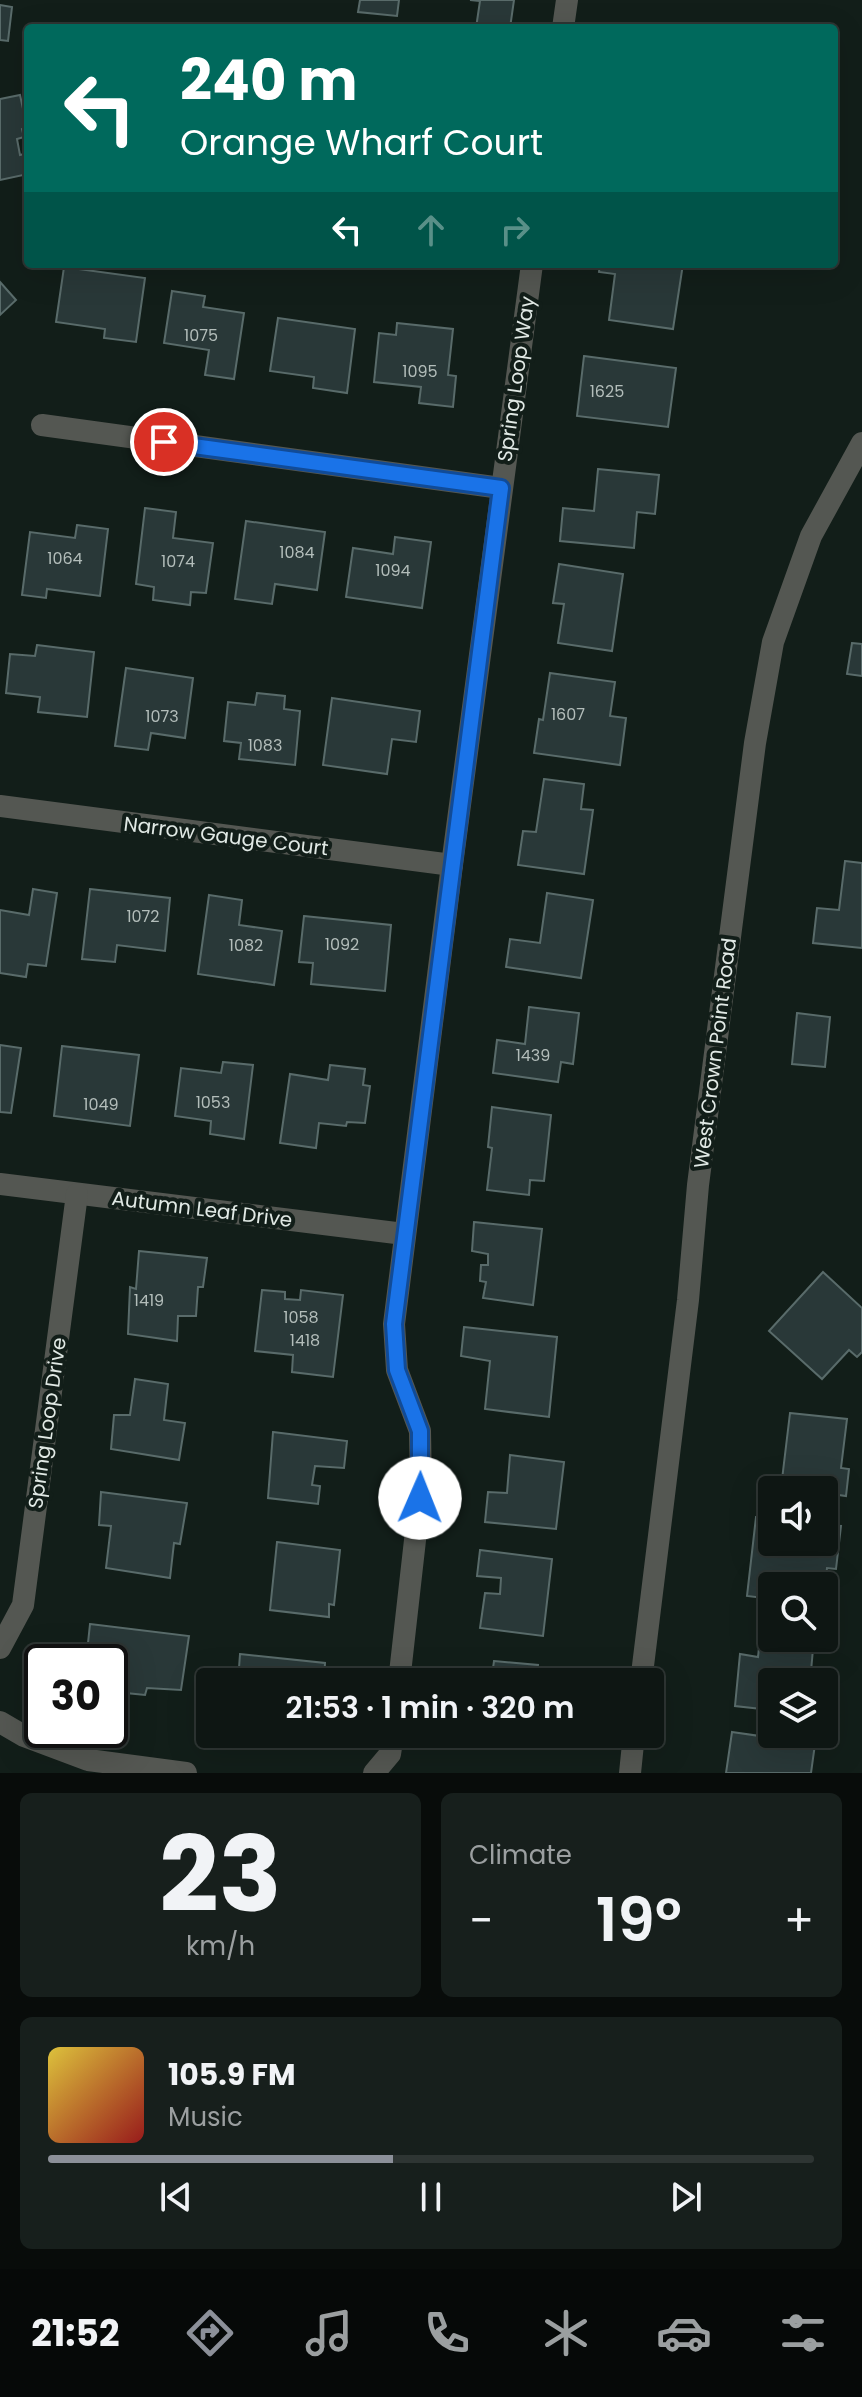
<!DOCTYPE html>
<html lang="en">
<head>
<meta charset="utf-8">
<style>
	:root { --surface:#0e1613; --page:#171f1c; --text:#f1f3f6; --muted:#9b9fa0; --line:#2e3533; --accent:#8c9099 }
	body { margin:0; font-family:Poppins,sans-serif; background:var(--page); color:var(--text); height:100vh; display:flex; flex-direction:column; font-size:30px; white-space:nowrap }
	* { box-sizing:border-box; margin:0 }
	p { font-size:26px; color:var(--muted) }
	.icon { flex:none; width:44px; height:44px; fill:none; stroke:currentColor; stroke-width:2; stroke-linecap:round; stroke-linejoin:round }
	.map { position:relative; height:1773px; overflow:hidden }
	.drawer { display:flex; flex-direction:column; gap:20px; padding:20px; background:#080c0a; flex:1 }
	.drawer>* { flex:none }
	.top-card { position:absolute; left:24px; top:24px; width:814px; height:244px; border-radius:8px; box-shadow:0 8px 32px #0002,0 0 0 2px var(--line); background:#00695c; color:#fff; overflow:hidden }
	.buttons { position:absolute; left:758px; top:1476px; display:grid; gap:16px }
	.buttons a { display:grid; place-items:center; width:80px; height:80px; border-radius:8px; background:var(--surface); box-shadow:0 8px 32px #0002,0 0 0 2px var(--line); font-size:40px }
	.speed { position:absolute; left:24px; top:1644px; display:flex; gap:16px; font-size:40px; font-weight:700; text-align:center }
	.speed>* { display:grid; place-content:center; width:104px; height:104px; border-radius:50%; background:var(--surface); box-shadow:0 8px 32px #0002,0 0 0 2px var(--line); line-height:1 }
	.speed .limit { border:4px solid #111; border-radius:12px; background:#fff; color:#111 }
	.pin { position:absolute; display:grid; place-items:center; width:68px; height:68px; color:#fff; margin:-34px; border:4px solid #fff; border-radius:50%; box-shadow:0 2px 8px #0007 }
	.me { position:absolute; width:88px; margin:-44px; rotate:1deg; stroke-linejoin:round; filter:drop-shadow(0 0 6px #0008) }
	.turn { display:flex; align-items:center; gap:28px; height:168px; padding:0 24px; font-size:36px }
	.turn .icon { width:104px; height:104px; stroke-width:2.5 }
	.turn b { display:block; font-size:56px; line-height:68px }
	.lanes { display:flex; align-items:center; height:76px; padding:0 24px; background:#0003; justify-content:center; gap:40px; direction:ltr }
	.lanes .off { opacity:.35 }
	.big { font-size:60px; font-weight:600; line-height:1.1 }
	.drawer .card { flex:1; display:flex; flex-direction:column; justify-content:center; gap:12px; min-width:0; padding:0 28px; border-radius:12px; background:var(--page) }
	.drawer .dial { align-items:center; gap:0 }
	.dial b { font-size:104px; line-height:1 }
	.song { display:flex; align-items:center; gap:24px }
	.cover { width:96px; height:96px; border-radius:12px; background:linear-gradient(135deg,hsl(50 70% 55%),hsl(0 70% 35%)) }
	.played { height:8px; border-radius:4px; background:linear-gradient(90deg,var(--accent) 45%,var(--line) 45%) }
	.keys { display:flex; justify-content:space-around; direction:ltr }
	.heat { display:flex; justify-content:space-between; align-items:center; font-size:44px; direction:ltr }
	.drawer .tiles { flex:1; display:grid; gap:20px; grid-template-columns:1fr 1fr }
	.card:last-child { grid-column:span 2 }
	.trip { position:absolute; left:196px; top:1668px; width:468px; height:80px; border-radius:8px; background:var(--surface); box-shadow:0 8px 32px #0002,0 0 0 2px var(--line); font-weight:600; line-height:80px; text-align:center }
	.dock { display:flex; height:128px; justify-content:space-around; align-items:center; background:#060908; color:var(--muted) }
	.dock .icon { width:56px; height:56px }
	.dock .current { color:var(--accent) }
	.dock b { font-size:36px; color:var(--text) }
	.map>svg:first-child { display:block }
	.building { fill:#293838; stroke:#596b6a; stroke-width:2 }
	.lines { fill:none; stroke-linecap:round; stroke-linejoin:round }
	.minor { stroke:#545752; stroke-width:22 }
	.tertiary { stroke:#545752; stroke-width:22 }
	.route-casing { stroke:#114b97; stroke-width:20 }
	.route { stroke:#1a73e8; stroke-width:14 }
	.labels { text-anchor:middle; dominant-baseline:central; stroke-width:8; stroke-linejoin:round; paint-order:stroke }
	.number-label { font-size:16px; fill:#b3bdba }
	.street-label { font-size:20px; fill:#e1e9e5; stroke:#121e19 }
</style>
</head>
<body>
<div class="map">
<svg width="862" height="1773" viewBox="0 0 862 1773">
	<rect width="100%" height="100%" fill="#121e19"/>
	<g class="building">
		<polygon points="360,0 399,0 397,16 358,12"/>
		<polygon points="470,0 514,0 510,28 476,28 480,1"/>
		<polygon points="0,5 12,7 8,41 0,40"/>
		<polygon points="20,95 27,127 22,129 24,137 17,139 20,155 28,153 28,174 0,180 0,99"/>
		<polygon points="600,264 683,264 673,329 609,320 615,274 599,272"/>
		<polygon points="64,267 145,278 136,342 104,338 105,329 56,322"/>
		<polygon points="0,282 16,300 0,315"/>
		<polygon points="172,291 205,296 203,307 244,313 234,379 205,375 209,350 164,343"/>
		<polygon points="278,318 355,329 347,393 313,388 314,377 270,371"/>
		<polygon points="397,323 453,329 448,375 456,376 453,407 419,403 421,387 374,382 379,333 396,335"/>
		<polygon points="584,356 676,368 668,427 577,416"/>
		<polygon points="598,469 659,475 655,514 637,512 634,548 560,541 563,508 594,511"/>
		<polygon points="145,508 176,512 173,538 213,543 206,593 191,592 190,605 153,600 154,587 136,584"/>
		<polygon points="246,521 325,532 317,590 275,584 272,604 235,599"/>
		<polygon points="77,525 108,529 100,596 47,589 46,598 22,595 30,532 75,538"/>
		<polygon points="395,537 431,542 422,608 346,597 353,548 393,554"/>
		<polygon points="559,564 623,574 612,651 558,643 564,604 553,603"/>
		<polygon points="852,643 862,644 862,676 847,674"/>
		<polygon points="37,645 94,652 87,717 38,712 40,697 6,693 10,654 35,656"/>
		<polygon points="126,668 193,678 185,738 151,733 148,750 115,746"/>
		<polygon points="550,673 615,682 610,716 626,718 620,765 534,753 539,719 543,720"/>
		<polygon points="257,693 285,696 284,709 300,711 295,765 239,759 241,743 224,741 228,702 255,705"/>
		<polygon points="332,698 420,711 416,742 392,739 387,774 323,765"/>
		<polygon points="544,779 584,784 581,809 593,810 584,874 518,865 523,831 536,832"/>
		<polygon points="845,861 862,863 862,948 813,943 817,908 839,910"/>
		<polygon points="33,889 57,893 46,966 28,964 26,977 0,973 0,910 29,915"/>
		<polygon points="90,889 170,898 165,951 117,945 115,962 82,959"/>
		<polygon points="547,893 593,900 581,978 506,967 510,939 540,943"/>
		<polygon points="209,895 242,900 239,925 282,931 274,985 198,974"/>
		<polygon points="304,916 391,925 385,991 311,984 313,963 299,962"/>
		<polygon points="529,1007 579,1013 573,1064 561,1062 558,1082 493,1073 497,1040 525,1044"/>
		<polygon points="797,1013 830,1017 825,1067 792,1064"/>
		<polygon points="0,1045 21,1048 11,1113 0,1112"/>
		<polygon points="62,1046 139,1055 130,1126 54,1116"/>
		<polygon points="223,1062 253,1065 244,1139 210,1134 211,1121 175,1116 181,1068 221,1073"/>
		<polygon points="330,1065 365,1069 363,1085 370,1086 365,1123 347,1122 346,1126 319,1123 316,1148 280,1143 290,1074 328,1080"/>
		<polygon points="492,1107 551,1115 544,1181 530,1180 529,1195 487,1190 492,1148 488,1147"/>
		<polygon points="474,1222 542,1229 533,1305 483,1298 486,1282 480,1281 481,1265 488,1265 488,1254 472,1251"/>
		<polygon points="139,1251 207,1258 203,1287 198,1287 196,1316 178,1316 177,1341 128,1334 130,1287 136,1289"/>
		<polygon points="823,1272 862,1308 862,1352 857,1357 849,1350 822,1379 769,1331"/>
		<polygon points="262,1290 285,1292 285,1299 300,1300 301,1290 343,1295 333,1377 292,1372 293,1355 255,1351"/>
		<polygon points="464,1327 557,1337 549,1417 485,1409 490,1361 461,1356"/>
		<polygon points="135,1379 168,1384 164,1420 185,1423 179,1460 111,1449 114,1415 130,1415"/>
		<polygon points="790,1413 847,1419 841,1468 849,1469 846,1496 824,1493 824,1490 781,1488"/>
		<polygon points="273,1432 347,1441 344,1468 315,1466 312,1485 320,1486 318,1504 268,1498"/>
		<polygon points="510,1455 564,1462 556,1529 485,1522 488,1492 507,1493"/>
		<polygon points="101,1492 187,1503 180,1544 174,1543 170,1578 106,1568 111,1526 99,1525"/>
		<polygon points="756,1517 772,1519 772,1542 824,1542 824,1525 841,1526 836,1569 827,1568 824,1595 824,1586 772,1586 772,1599 747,1596"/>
		<polygon points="277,1542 340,1550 334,1605 329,1604 329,1617 270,1610"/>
		<polygon points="480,1550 552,1559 543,1636 480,1628 485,1593 500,1594 501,1578 477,1576"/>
		<polygon points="90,1624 189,1636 181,1690 147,1688 145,1695 126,1693 126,1688 110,1686 110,1662 86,1662"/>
		<polygon points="761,1628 772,1629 772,1638 814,1638 810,1682 772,1682 772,1710 735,1706 740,1654 758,1657"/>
		<polygon points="240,1654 325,1663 324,1682 238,1682"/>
		<polygon points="494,1661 538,1665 536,1682 491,1682"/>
		<polygon points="732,1732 815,1744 811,1773 726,1773"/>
	</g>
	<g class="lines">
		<g class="minor">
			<polyline points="563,28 567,0"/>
			<polyline points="42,425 501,488"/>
			<polyline points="0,806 452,865"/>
			<polyline points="0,1184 404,1234"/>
			<polyline points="0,1648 23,1605 77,1194"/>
			<polyline points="399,1682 421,1487 420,1431 397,1370 394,1324 452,865 532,264"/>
			<polyline points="0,1722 24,1736 88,1760 186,1773"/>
			<polyline points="374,1773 390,1754 393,1734"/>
		</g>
		<g class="tertiary">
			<polyline points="641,1682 688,1300 698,1185 755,743 773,642 811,536 862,443"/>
			<polyline points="630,1773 634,1734"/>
		</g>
	</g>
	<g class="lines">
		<g class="route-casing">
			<polyline id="route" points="164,442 501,488 394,1324 397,1370 420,1431 420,1498"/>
		</g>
		<use href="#route" class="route"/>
	</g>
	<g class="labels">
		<g class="number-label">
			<text x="201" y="335">1075</text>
			<text x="420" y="371">1095</text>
			<text x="607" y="391">1625</text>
			<text x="297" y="552">1084</text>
			<text x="65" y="558">1064</text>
			<text x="178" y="561">1074</text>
			<text x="393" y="570">1094</text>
			<text x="568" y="714">1607</text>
			<text x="162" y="716">1073</text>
			<text x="265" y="745">1083</text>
			<text x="143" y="916">1072</text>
			<text x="342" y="944">1092</text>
			<text x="246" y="945">1082</text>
			<text x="533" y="1055">1439</text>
			<text x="213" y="1102">1053</text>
			<text x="101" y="1104">1049</text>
			<text x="149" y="1300">1419</text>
			<text x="301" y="1317">1058</text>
			<text x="305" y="1340">1418</text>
		</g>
		<g class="street-label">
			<text transform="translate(516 379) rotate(-82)">Spring Loop Way</text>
			<text transform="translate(226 836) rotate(7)">Narrow Gauge Court</text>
			<text transform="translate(715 1053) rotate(-83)">West Crown Point Road</text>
			<text transform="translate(202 1209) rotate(7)">Autumn Leaf Drive</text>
			<text transform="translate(47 1423) rotate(-82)">Spring Loop Drive</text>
		</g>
	</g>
</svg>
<div class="buttons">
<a><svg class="icon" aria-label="sound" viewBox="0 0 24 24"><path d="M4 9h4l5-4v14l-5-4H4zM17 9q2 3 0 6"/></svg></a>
<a><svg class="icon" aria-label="search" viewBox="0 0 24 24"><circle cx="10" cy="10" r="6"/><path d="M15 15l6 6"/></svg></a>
<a><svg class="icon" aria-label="layers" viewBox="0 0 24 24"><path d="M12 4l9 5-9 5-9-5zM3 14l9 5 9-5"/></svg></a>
</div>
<div class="speed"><div class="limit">30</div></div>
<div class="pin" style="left:164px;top:442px;background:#d93025"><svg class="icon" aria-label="arrive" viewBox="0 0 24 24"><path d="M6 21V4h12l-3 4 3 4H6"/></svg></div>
<svg class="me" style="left:420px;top:1498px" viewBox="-20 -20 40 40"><circle r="19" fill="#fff"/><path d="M0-13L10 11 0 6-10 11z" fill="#1a73e8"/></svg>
<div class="trip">21:53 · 1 min · 320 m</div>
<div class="top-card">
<div class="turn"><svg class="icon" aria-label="left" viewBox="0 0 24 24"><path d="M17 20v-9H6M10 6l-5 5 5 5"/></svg><div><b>240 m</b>Orange Wharf Court</div></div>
<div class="lanes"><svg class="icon" aria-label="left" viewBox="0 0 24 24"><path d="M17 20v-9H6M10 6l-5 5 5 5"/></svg><svg class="icon off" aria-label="ahead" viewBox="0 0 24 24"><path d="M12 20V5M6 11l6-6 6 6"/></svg><svg class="icon off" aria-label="right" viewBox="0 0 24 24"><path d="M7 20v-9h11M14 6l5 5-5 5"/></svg></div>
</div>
</div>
<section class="drawer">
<div class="tiles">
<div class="card dial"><b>23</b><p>km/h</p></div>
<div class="card"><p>Climate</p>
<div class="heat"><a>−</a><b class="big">19°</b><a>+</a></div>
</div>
<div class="card">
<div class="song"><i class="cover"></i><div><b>105.9 FM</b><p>Music</p></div></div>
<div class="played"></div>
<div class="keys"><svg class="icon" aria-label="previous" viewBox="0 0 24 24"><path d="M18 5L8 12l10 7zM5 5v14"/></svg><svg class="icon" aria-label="pause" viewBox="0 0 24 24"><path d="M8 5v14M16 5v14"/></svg><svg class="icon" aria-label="next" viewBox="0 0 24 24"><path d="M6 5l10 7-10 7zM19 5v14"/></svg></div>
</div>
</div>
</section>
<nav class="dock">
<b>21:52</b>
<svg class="icon current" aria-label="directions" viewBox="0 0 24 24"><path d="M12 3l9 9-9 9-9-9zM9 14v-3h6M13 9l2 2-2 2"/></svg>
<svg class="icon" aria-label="music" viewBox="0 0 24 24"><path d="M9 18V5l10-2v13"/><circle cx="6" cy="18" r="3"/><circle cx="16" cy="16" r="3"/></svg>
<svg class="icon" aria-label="phone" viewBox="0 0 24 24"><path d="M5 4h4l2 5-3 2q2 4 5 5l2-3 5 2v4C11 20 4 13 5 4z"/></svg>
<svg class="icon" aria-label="climate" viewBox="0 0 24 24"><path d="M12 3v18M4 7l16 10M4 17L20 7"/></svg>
<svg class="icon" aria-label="car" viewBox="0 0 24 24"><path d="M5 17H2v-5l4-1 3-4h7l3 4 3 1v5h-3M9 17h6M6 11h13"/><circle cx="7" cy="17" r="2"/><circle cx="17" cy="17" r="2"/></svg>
<svg class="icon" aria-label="filters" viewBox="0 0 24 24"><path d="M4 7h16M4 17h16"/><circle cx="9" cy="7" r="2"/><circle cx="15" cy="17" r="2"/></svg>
</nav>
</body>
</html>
